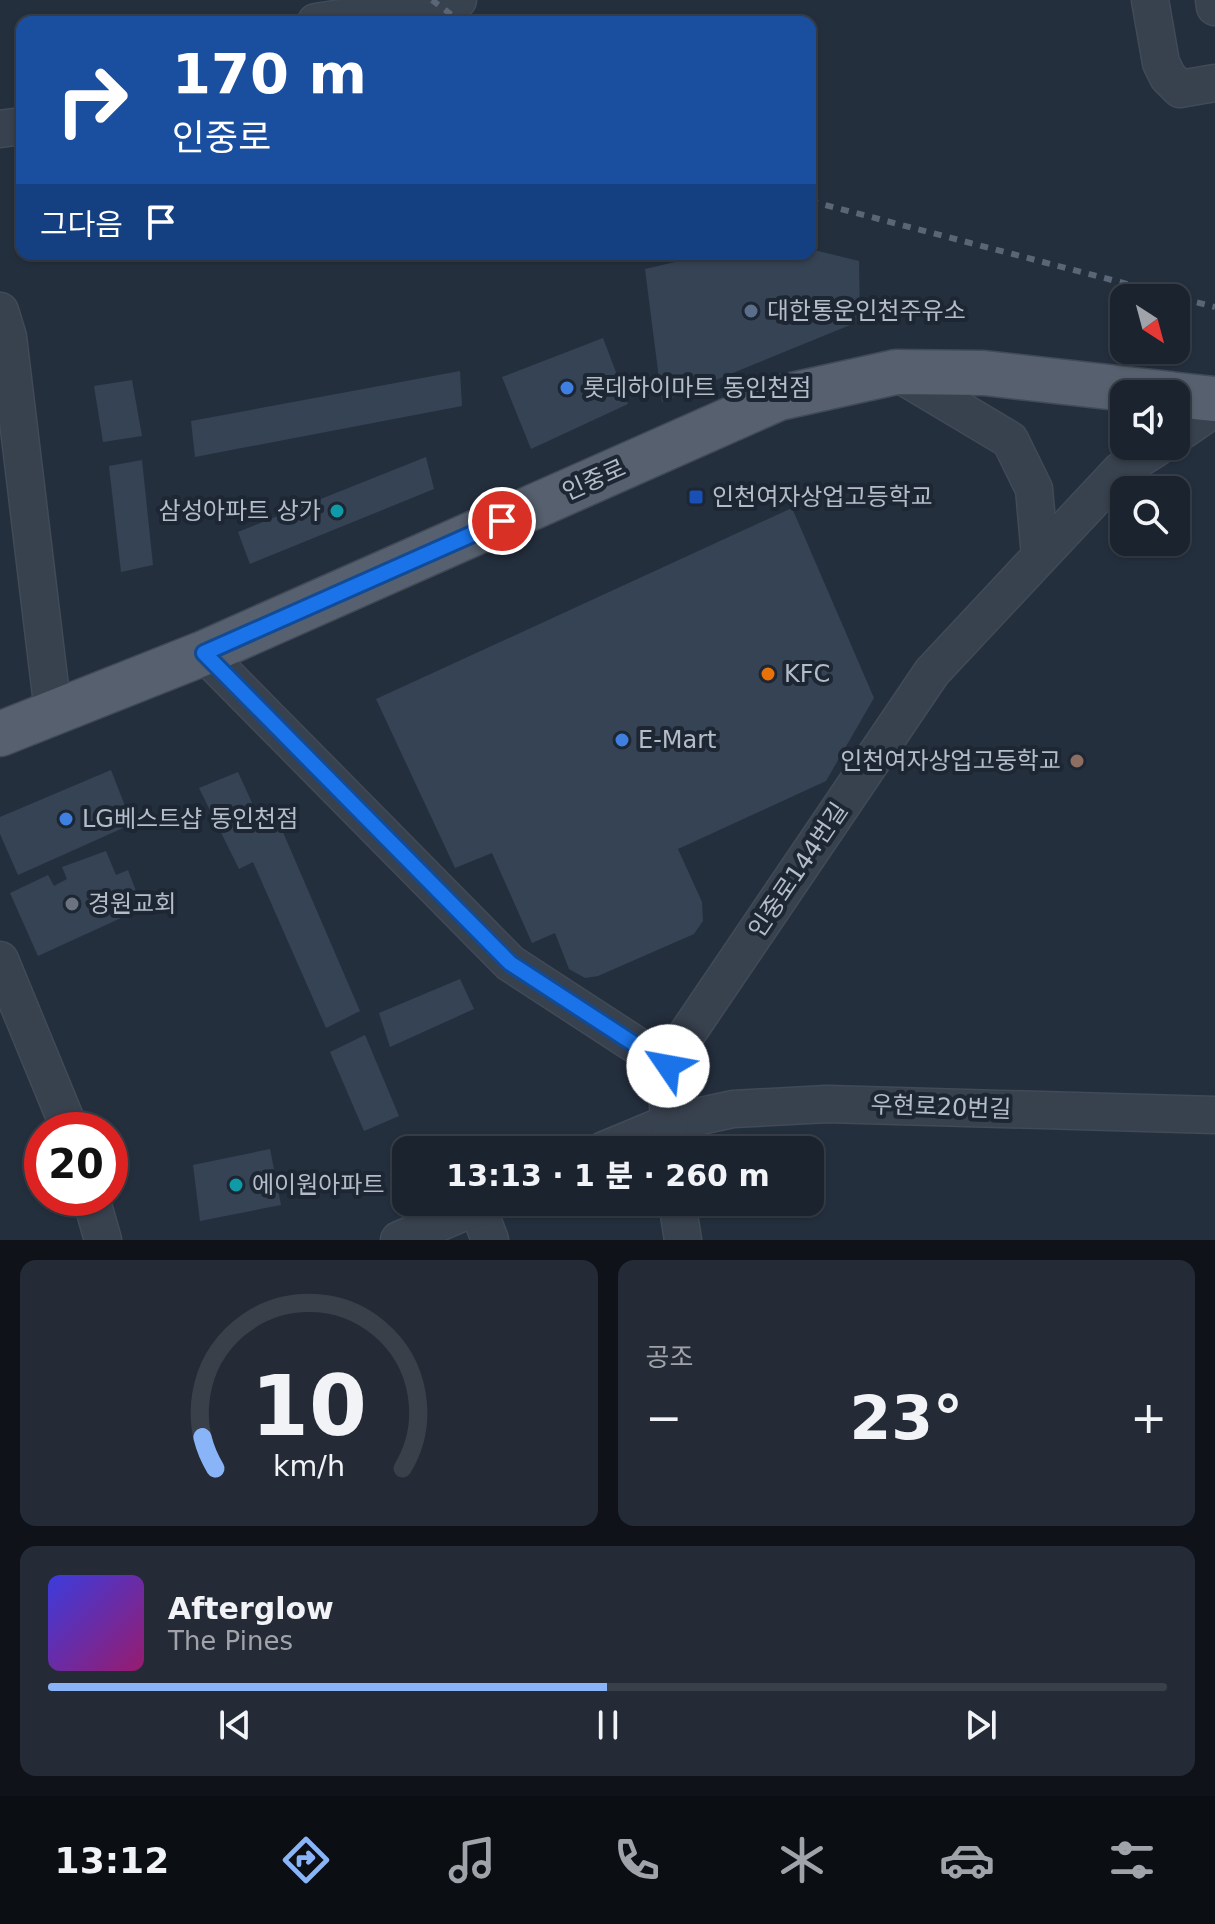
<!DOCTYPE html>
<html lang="ko">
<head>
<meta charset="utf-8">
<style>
	:root { --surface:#1b232e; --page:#242b36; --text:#f1f3f6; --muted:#a0a4aa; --line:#39404a; --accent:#8ab4f8 }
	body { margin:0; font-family:"DejaVu Sans","Noto Sans KR",sans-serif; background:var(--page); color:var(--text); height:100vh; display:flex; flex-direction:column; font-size:30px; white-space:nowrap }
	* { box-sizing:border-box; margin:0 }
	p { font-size:26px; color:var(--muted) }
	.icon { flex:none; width:44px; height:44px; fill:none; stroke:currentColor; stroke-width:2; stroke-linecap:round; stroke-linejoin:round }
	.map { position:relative; height:1240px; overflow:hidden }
	.panel { display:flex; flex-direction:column; gap:20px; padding:20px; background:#0f1319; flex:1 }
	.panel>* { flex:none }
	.banner { position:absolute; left:16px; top:16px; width:800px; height:244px; border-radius:16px; box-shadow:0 2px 6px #0004,0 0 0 2px var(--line); background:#1a4fa0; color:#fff; overflow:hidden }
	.needle { width:52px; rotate:144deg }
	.controls { position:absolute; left:1110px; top:284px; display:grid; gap:16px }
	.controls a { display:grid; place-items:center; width:80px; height:80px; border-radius:16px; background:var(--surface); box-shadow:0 2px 6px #0004,0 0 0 2px var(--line); font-size:40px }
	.speed { position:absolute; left:24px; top:1112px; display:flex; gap:16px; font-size:40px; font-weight:700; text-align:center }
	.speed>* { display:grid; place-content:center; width:104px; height:104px; border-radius:50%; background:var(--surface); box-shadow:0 2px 6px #0004,0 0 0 2px var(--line); line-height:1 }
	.speed .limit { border:12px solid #d22; background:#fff; color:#111 }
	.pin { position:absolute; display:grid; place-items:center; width:68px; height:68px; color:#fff; margin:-34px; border:4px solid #fff; border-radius:50%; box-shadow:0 2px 8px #0007 }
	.me { position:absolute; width:88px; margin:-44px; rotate:303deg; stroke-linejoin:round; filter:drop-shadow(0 0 6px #0008) }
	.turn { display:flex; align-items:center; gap:28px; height:168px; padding:0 24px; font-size:36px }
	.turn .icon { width:104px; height:104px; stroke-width:2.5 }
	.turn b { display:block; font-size:56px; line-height:68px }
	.then { display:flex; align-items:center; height:76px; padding:0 24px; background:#0003; gap:16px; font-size:30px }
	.big { font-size:60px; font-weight:800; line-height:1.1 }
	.panel .card { flex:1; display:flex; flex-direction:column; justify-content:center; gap:12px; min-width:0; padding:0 28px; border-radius:16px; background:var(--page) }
	.panel .dial { align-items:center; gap:0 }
	.dial svg { height:208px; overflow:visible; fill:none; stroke:var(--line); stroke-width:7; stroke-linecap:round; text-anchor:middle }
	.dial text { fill:var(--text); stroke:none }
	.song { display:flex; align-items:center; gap:24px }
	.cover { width:96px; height:96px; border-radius:12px; background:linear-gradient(135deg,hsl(240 70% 55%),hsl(320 70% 35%)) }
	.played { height:8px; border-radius:4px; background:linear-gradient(90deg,var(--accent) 50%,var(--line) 50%) }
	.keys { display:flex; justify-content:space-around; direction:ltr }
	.heat { display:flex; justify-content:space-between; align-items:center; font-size:44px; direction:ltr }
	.panel .tiles { flex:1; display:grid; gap:20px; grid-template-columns:1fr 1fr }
	.card:last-child { grid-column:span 2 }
	.trip { position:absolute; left:392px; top:1136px; width:432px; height:80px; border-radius:16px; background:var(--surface); box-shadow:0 2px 6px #0004,0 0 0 2px var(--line); font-weight:800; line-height:80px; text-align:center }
	.tabs { display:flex; height:128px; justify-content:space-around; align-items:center; background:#0b0e12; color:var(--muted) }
	.tabs .icon { width:56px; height:56px }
	.tabs .active { color:var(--accent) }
	.tabs b { font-size:36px; color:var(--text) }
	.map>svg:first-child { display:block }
	.building { fill:#364354 }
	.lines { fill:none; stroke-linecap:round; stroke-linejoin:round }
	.minor-casing { stroke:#414a57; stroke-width:39 }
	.major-casing { stroke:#414a57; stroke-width:47 }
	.minor { stroke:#38414e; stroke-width:36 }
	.major { stroke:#56606e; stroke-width:44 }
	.rail { stroke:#5a6575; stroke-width:6; stroke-dasharray:8 8; stroke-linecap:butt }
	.route-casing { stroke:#114b97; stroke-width:20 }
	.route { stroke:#1a73e8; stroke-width:14 }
	.service-dot { fill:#5c6f8a; stroke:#1d2633; stroke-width:3 }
	.shop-dot { fill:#3f7fe0; stroke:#1d2633; stroke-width:3 }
	.transit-dot { fill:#1a4fb4; stroke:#1d2633; stroke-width:3 }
	.culture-dot { fill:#0f9aa8; stroke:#1d2633; stroke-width:3 }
	.food-dot { fill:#e8710a; stroke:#1d2633; stroke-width:3 }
	.education-dot { fill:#8d6e63; stroke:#1d2633; stroke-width:3 }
	.worship-dot { fill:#6b7280; stroke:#1d2633; stroke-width:3 }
	.labels { text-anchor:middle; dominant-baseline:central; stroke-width:8; stroke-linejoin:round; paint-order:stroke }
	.poi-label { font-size:24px; fill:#b4bcc9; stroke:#1d2633; text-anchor:start }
	.street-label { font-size:24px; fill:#b4bcc9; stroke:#1d2633 }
</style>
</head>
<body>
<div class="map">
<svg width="1215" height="1240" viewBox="0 0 1215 1240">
	<rect width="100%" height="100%" fill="#242f3e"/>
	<g class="building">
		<polygon points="810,249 859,261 860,321 662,402 645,269 709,254 810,254"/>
		<polygon points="603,338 628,404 531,449 502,377"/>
		<polygon points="460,371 462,406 195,457 191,421"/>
		<polygon points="132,380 142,436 103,442 94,386"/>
		<polygon points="426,457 434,489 250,564 238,532"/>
		<polygon points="142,460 153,565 121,572 109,466"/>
		<polygon points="792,508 874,698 826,781 678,849 702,902 703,921 694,934 598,976 585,978 569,969 555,933 532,943 492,853 455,868 376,699"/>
		<polygon points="111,770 132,824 18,875 0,834 0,817"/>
		<polygon points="238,772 258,816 273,809 360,1011 326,1028 253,862 239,869 199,788"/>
		<polygon points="106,851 116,875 128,870 136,891 125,895 132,913 38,956 10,893 48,875 54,886 67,879 62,867"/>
		<polygon points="460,979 474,1009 390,1047 379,1013"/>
		<polygon points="365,1035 399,1116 364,1131 330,1052"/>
		<polygon points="270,1149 281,1205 200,1221 193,1165"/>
	</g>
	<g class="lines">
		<g class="minor-casing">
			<g id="minor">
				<polyline points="1150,0 1161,63 1168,77 1180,89 1215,83"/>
				<polyline points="1214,0 1215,7"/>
				<polyline points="316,22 458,0"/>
				<polyline points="0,129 22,126"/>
				<polyline points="0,311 8,337 53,712"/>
				<polyline points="896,372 1010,440 1034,489 1040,556"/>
				<polyline points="1176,435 1215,408"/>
				<polyline points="204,653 510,963 668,1066"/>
				<polyline points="0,960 70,1130"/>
				<polyline points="604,1150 669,1123 733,1109 827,1104 1215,1115"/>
				<polyline points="671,1150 666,1076 670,1059 932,672 1120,471 1159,446"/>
				<polyline points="91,1198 103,1240"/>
				<polyline points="677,1202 683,1240"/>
				<polyline points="477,1206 490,1240"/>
				<polyline points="399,1240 487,1202"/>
			</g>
		</g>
		<g class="major-casing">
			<g id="major">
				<polyline points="1176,395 1215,399"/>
				<polyline points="0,734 204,653 779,398 896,372 984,373 1171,394"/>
			</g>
		</g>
		<use href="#minor" class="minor"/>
		<use href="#major" class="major"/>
		<g class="rail">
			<polyline points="432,0 461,22"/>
			<polyline points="810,201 1215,307"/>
		</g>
	</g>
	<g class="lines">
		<g class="route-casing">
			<polyline id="route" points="502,521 204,653 510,963 668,1066"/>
		</g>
		<use href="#route" class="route"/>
	</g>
	<circle class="service-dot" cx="751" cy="311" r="8"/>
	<g class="shop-dot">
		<circle cx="567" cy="388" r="8"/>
		<circle cx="622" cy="740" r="8"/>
		<circle cx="66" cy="819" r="8"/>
	</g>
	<rect class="transit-dot" x="688" y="489" width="16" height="16" rx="4"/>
	<g class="culture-dot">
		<circle cx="337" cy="511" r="8"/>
		<circle cx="236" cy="1185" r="8"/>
	</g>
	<circle class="food-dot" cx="768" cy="674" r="8"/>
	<circle class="education-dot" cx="1077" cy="761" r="8"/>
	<circle class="worship-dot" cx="72" cy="904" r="8"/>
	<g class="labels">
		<g class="poi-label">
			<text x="767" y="311">대한통운인천주유소</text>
			<text x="583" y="388">롯데하이마트 동인천점</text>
			<text x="712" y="497">인천여자상업고등학교</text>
			<text x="321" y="511" text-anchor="end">삼성아파트 상가</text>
			<text x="784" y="674">KFC</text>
			<text x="638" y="740">E-Mart</text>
			<text x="1061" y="761" text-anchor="end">인천여자상업고둥학교</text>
			<text x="82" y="819">LG베스트샵 동인천점</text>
			<text x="88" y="904">경원교회</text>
			<text x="252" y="1185">에이원아파트</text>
		</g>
		<g class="street-label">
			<text transform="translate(594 480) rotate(-24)">인중로</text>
			<text transform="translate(798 870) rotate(-56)">인중로144번길</text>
			<text transform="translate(941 1107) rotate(2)">우현로20번길</text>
		</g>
	</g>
</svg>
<div class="controls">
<a><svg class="needle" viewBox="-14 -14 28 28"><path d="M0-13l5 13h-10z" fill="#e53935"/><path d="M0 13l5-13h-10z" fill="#a0a4aa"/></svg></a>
<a><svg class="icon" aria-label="sound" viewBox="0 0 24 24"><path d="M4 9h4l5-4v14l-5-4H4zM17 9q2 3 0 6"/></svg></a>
<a><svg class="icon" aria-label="search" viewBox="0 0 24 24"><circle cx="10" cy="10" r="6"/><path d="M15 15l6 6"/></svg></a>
</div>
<div class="speed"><div class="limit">20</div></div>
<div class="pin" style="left:502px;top:521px;background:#d93025"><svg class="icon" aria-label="arrive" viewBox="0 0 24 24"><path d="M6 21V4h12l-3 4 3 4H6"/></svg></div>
<svg class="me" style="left:668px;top:1066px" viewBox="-20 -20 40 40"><circle r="19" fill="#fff"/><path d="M0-13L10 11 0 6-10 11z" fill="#1a73e8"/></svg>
<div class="trip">13:13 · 1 분 · 260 m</div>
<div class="banner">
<div class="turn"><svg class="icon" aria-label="right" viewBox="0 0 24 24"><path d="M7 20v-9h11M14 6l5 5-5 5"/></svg><div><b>170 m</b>인중로</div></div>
<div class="then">그다음<svg class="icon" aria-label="arrive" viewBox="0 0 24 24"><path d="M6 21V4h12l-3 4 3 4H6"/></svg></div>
</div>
</div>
<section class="panel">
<div class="tiles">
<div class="card dial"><svg viewBox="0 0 100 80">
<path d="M14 69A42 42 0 1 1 86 69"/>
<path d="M14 69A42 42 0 0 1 9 57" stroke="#8ab4f8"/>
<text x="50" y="56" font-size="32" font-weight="700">10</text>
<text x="50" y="72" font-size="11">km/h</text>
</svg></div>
<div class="card"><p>공조</p>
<div class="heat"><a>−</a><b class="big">23°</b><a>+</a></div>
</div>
<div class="card">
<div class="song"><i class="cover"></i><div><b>Afterglow</b><p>The Pines</p></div></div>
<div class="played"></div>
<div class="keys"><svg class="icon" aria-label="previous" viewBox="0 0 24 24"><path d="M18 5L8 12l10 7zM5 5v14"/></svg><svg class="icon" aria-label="pause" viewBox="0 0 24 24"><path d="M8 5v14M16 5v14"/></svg><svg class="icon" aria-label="next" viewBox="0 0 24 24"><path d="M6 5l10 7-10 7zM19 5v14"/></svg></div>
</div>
</div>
</section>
<nav class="tabs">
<b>13:12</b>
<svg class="icon active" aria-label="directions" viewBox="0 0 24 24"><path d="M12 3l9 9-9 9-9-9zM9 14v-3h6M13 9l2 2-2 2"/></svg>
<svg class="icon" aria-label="music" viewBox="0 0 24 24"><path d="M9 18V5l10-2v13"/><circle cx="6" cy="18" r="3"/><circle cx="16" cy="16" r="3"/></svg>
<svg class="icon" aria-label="phone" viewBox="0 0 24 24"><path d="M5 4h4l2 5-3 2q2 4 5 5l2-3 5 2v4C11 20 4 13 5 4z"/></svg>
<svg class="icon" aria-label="climate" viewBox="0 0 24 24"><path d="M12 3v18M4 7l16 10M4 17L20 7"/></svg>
<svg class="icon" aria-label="car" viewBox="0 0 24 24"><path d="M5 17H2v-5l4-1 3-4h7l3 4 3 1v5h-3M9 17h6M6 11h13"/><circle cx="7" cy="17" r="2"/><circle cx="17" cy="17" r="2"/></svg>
<svg class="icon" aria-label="filters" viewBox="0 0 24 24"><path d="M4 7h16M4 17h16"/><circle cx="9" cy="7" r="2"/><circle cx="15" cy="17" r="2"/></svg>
</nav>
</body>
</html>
